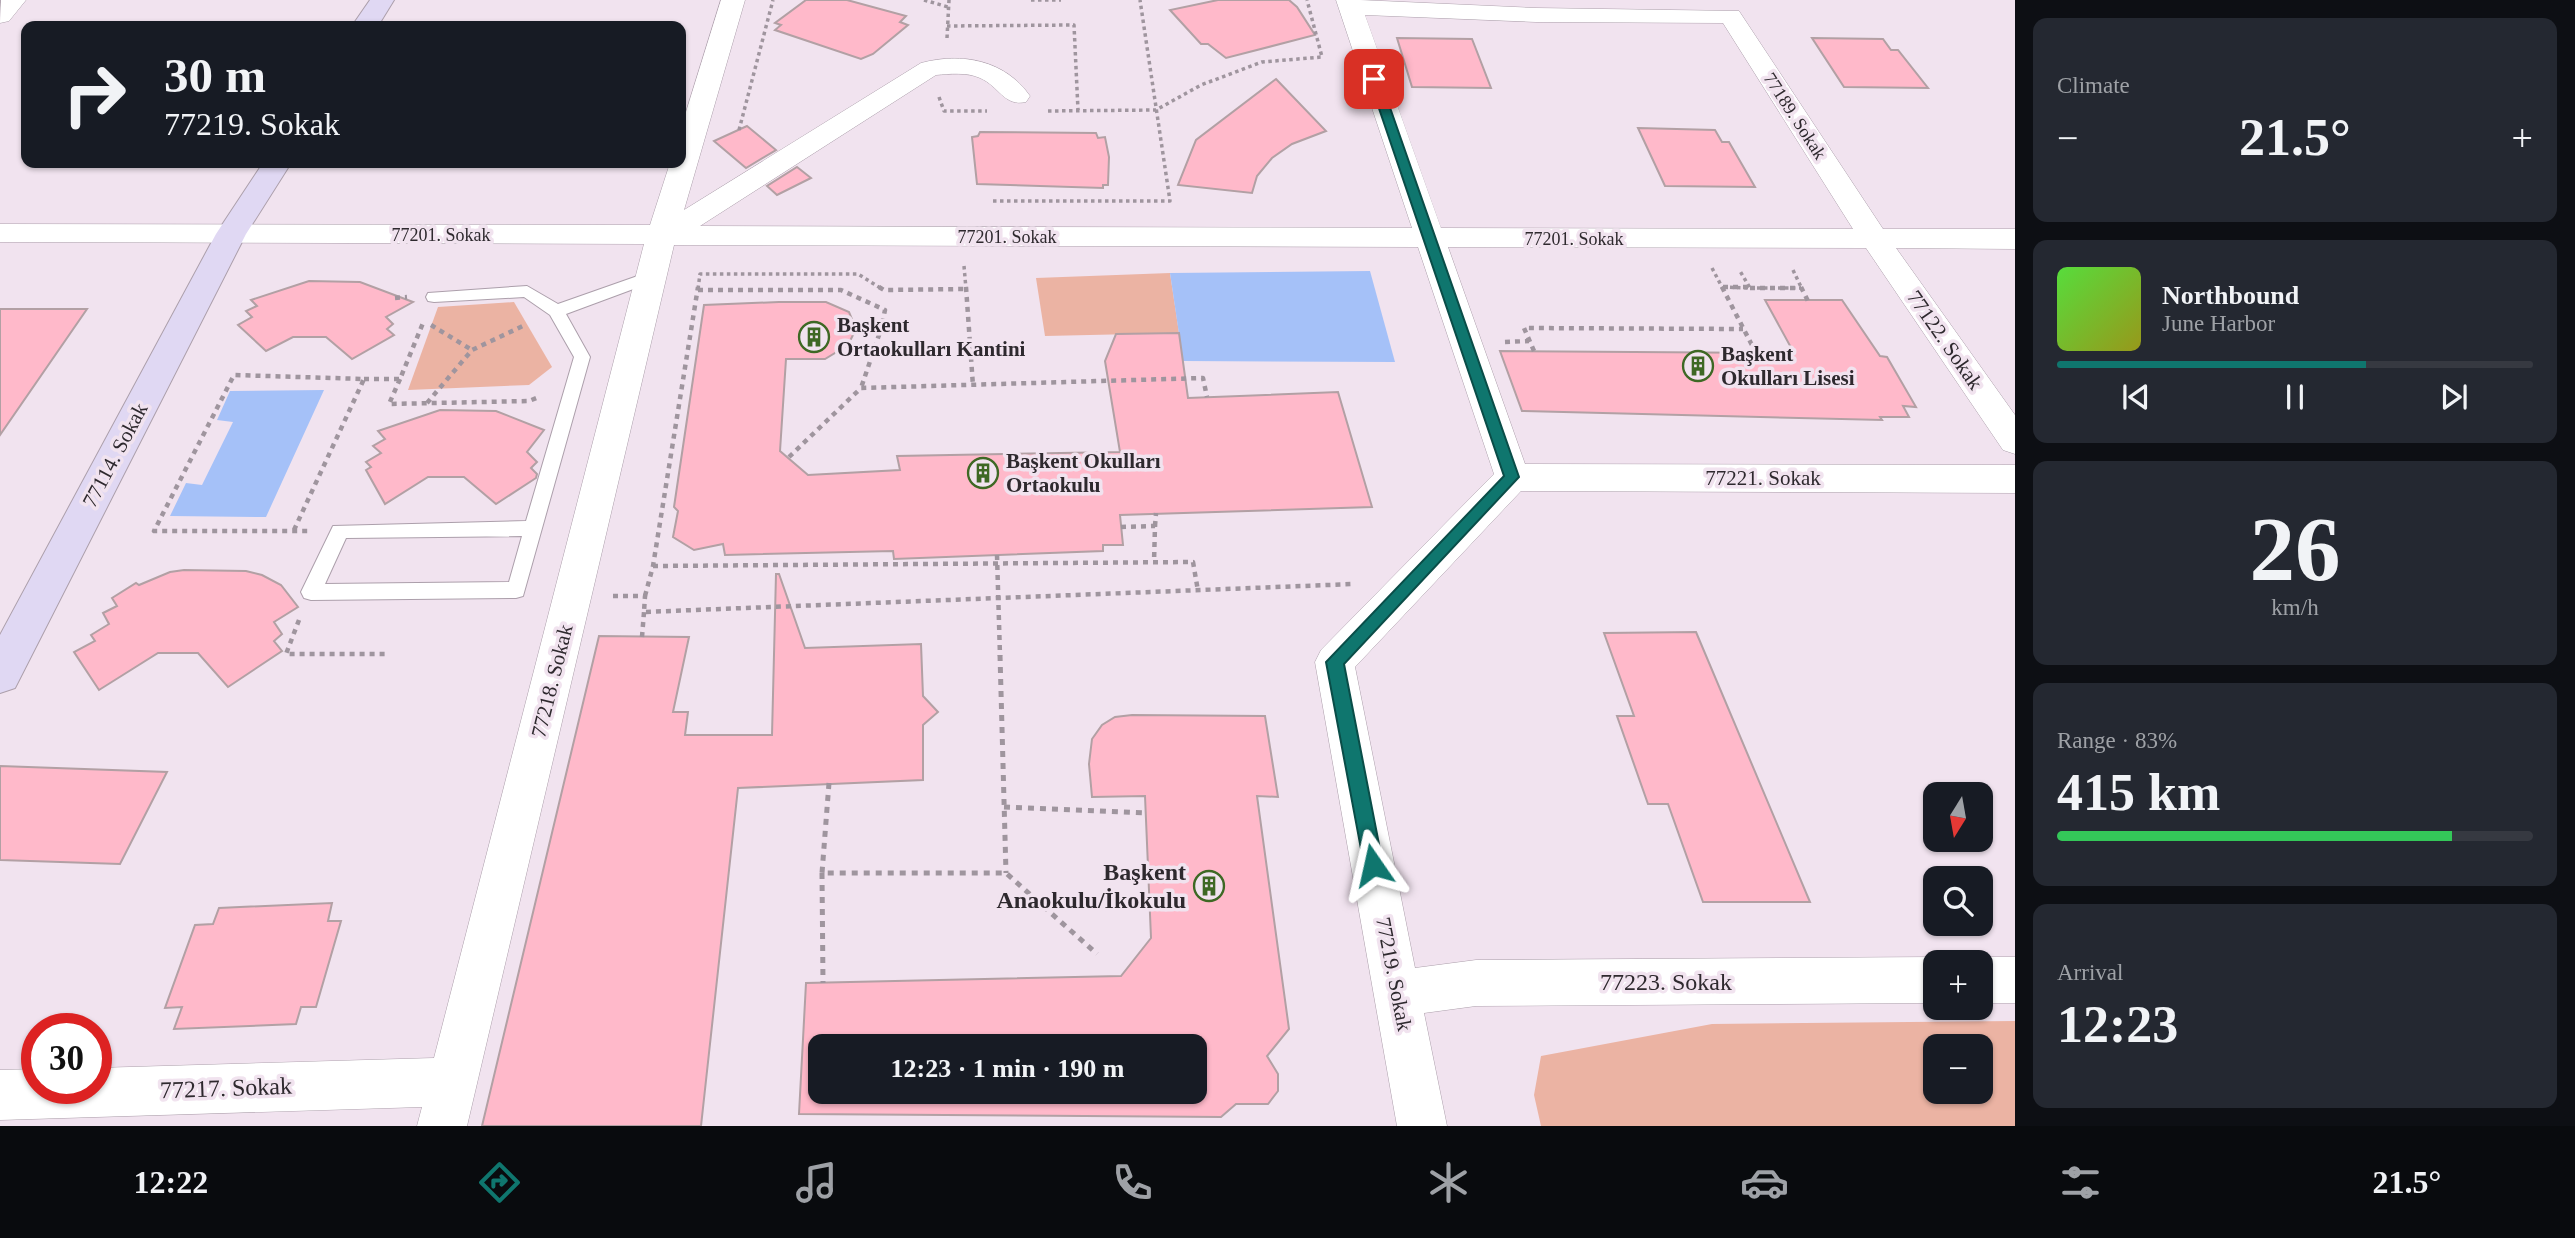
<!DOCTYPE html>
<html lang="en">
<head>
<meta charset="utf-8">
<style>
	:root { --surface:#171b24; --page:#242831; --text:#f1f3f6; --muted:#9ea1a6; --line:#363941; --accent:#0f766e }
	body { margin:0; font-family:"Times New Roman",serif; background:var(--page); color:var(--text); height:100vh; display:flex; flex-direction:column; font-size:26px; white-space:nowrap }
	* { box-sizing:border-box; margin:0 }
	p { font-size:23px; color:var(--muted) }
	.icon { flex:none; width:38px; height:38px; fill:none; stroke:currentColor; stroke-width:2; stroke-linecap:round; stroke-linejoin:round }
	.map { position:relative; flex:1; overflow:hidden }
	.drawer { display:flex; flex-direction:column; gap:18px; padding:18px; background:#0d0f14; width:560px }
	.drawer>* { flex:none }
	.banner { position:absolute; left:21px; top:21px; width:665px; height:147px; border-radius:14px; box-shadow:0 2px 5px #0004; background:#171b24; color:var(--text); overflow:hidden }
	.needle { width:46px; rotate:191deg }
	.fabs { position:absolute; left:1923px; top:782px; display:grid; gap:14px }
	.fabs a { display:grid; place-items:center; width:70px; height:70px; border-radius:14px; background:var(--surface); box-shadow:0 2px 5px #0004; font-size:35px }
	.speed { position:absolute; left:21px; top:1013px; display:flex; gap:14px; font-size:35px; font-weight:700; text-align:center }
	.speed>* { display:grid; place-content:center; width:91px; height:91px; border-radius:50%; background:var(--surface); box-shadow:0 2px 5px #0004; line-height:1 }
	.speed .limit { border:10px solid #d22; background:#fff; color:#111 }
	.pin { position:absolute; display:grid; place-items:center; width:60px; height:60px; color:#fff; margin:-30px; border-radius:14px; box-shadow:0 4px 10px #0006 }
	.me { position:absolute; width:77px; margin:-38px; rotate:349deg; stroke-linejoin:round; filter:drop-shadow(0 0 5px #0008) }
	.turn { display:flex; align-items:center; gap:24px; height:147px; padding:0 28px; font-size:32px }
	.turn .icon { width:91px; height:91px; stroke-width:2.5 }
	.turn b { display:block; font-size:49px; line-height:60px }
	.big { font-size:52px; font-weight:700; line-height:1.1 }
	.drawer .tile { flex:1; display:flex; flex-direction:column; justify-content:center; gap:10px; min-width:0; padding:0 24px; border-radius:14px; background:var(--page) }
	.drawer .dial { align-items:center; gap:0 }
	.dial b { font-size:91px; line-height:1 }
	.song { display:flex; align-items:center; gap:21px }
	.cover { width:84px; height:84px; border-radius:10px; background:linear-gradient(135deg,hsl(110 70% 55%),hsl(60 70% 35%)) }
	.played { height:7px; border-radius:4px; background:linear-gradient(90deg,var(--accent) 65%,var(--line) 65%) }
	.keys { display:flex; justify-content:space-around; direction:ltr }
	.heat { display:flex; justify-content:space-between; align-items:center; font-size:38px; direction:ltr }
	.charge { height:10px; border-radius:5px; background:linear-gradient(90deg,#34c759 83%,var(--line) 0) }
	.trip { position:absolute; left:808px; top:1034px; width:399px; height:70px; border-radius:14px; background:var(--surface); box-shadow:0 2px 5px #0004; font-weight:700; line-height:70px; text-align:center }
	.tab-bar { display:flex; height:112px; justify-content:space-around; align-items:center; background:#090b0e; color:var(--muted) }
	.tab-bar .icon { width:49px; height:49px }
	.tab-bar .selected { color:var(--accent) }
	.tab-bar b { font-size:32px; color:var(--text) }
	main { display:flex; flex:1; min-height:0 }
	.map>svg:first-child { display:block }
	.green { fill:#ebb3a3; fill-rule:evenodd }
	.water { fill:#a5c1f8 }
	.building { fill:#ffb9ca; stroke:#b2a0a4; stroke-width:2; fill-rule:evenodd }
	.lines { fill:none; stroke-linecap:round; stroke-linejoin:round }
	.lane-casing { stroke:#ac9fab; stroke-width:2 }
	.street-casing { stroke:#ac9fab; stroke-width:1 }
	.secondary-casing { stroke:#ac9fab; stroke-width:2 }
	.path-far2 { stroke:#9f959e; stroke-width:3.5; stroke-dasharray:3.5 3.5; stroke-linecap:butt }
	.path-far1 { stroke:#9f959e; stroke-width:4.5; stroke-dasharray:5 5; stroke-linecap:butt }
	.path { stroke:#9f959e; stroke-width:5; stroke-dasharray:6 6; stroke-linecap:butt }
	.lane { fill:#fff; fill-rule:evenodd }
	.street { fill:#fff; fill-rule:evenodd }
	.secondary { fill:#e0d8f3; fill-rule:evenodd }
	.route { fill:#0f766e; stroke:#0a4d48; stroke-width:2 }
	.labels { text-anchor:middle; dominant-baseline:central; stroke-width:7; stroke-linejoin:round; paint-order:stroke }
	.far-street-label { font-size:18px; fill:#2e292e; stroke:#f1e3ef }
	.poi-label { font-size:21px; font-weight:bold; fill:#2e292e; stroke:#f1e3ef; text-anchor:start }
	.street-label { font-size:21px; fill:#2e292e; stroke:#f1e3ef }
	.near-poi-label { font-size:24px; font-weight:bold; fill:#2e292e; stroke:#f1e3ef; text-anchor:end }
	.near-street-label { font-size:24px; fill:#2e292e; stroke:#f1e3ef }
</style>
</head>
<body>
<main>
<div class="map">
<svg width="2015" height="1126" viewBox="0 0 2015 1126">
	<rect width="100%" height="100%" fill="#f1e3ef"/>
	<g class="green">
		<polygon points="1170,273 1179,333 1045,336 1036,278"/>
		<polygon points="514,302 552,367 529,385 408,390 438,307"/>
		<path d="M2015 1021V1126H1541L1534 1095 1541 1056 1712 1024ZM1981 1046V1092H1936V1046Z"/>
	</g>
	<g class="water">
		<polygon points="1370,271 1395,362 1183,361 1170,273"/>
		<polygon points="324,390 266,517 170,516 186,483 202,485 233,422 217,420 230,391"/>
	</g>
	<g class="building">
		<polygon points="806,0 847,0 906,16 900,22 908,25 873,54 861,59 775,30 781,25 775,23"/>
		<polygon points="1218,0 1289,0 1297,7 1315,35 1226,58 1208,44 1201,44 1170,10"/>
		<polygon points="1397,38 1472,39 1491,88 1412,87"/>
		<polygon points="1812,38 1883,39 1891,50 1898,50 1928,88 1844,87"/>
		<polygon points="1276,79 1326,131 1292,144 1272,158 1257,176 1252,193 1178,185 1196,140"/>
		<polygon points="747,126 776,150 746,168 714,141"/>
		<polygon points="1638,128 1715,130 1722,142 1729,142 1755,187 1665,186"/>
		<polygon points="980,132 1096,133 1098,138 1105,137 1109,157 1108,185 1103,185 1103,188 977,184 972,137 978,136"/>
		<polygon points="797,167 811,178 777,195 767,186"/>
		<polygon points="309,281 360,282 413,302 386,317 393,324 387,329 394,335 352,359 326,337 293,337 266,351 238,325 252,317 246,311 257,306 251,300"/>
		<polygon points="1765,300 1842,300 1880,356 1887,357 1916,407 1903,406 1909,417 1880,417 1882,420 1522,411 1500,351 1794,353"/>
		<polygon points="779,302 826,302 849,312 856,329 848,345 825,359 786,359 780,451 808,475 900,470 897,456 1120,452 1105,361 1116,334 1179,333 1188,398 1338,392 1372,507 1120,515 1123,545 1103,545 1103,551 894,559 893,551 725,555 723,544 694,550 673,537 678,511 674,507 704,305"/>
		<polygon points="0,309 87,309 0,435"/>
		<polygon points="440,410 496,411 544,430 527,452 537,462 531,468 537,474 536,478 496,504 464,477 428,477 385,504 366,470 371,467 366,462 381,453 373,446 385,439 378,431"/>
		<polygon points="184,570 246,571 262,575 281,585 298,607 274,622 282,634 274,641 282,651 228,687 198,653 158,653 99,690 74,652 95,641 91,635 109,624 103,613 117,606 112,598 136,583 139,585 170,572"/>
		<polygon points="776,574 779,574 805,648 921,644 923,696 938,712 923,725 923,780 738,788 701,1126 482,1126 599,636 689,637 673,712 688,712 685,735 772,735"/>
		<polygon points="1696,632 1810,902 1703,902 1668,804 1648,804 1617,716 1634,716 1604,633"/>
		<path d="M1132 715 1265 716 1278 797 1257 796 1289 1029 1267 1056 1278 1074V1091L1268 1104H1236L1221 1117 799 1114 806 983 1121 976 1151 938 1145 796 1092 797 1089 764 1092 739 1102 725 1115 717ZM821 1046H1195V1092H821Z"/>
		<polygon points="0,766 167,772 120,864 0,860"/>
		<polygon points="332,903 328,921 341,921 316,1007 301,1007 296,1024 174,1029 182,1007 165,1008 195,925 213,924 219,908"/>
	</g>
	<g class="lines">
		<g class="lane-casing">
			<path id="lane" d="M649 272 655 273 657 277 655 281 566 314 590 357 523 596 516 598 311 600 304 598 301 592 333 526 526 521 574 357 550 315 524 297 434 302 428 301 426 297 428 293 527 286 558 304ZM522 536 509 582 325 584 346 538Z"/>
		</g>
		<g class="street-casing">
			<g id="street">
				<polygon points="1,0 26,0 9,21 0,23"/>
				<path d="M721 0H745L684 210 921 63C962 52 1005 60 1030 96L1026 102C1004 107 999 86 980 78 967 72 950 74 936 75L700 226 1412 228 1336 0H1360L1536 8 1739 11 1883 229H2015V249L1896 248 2015 415V454L2003 450 1866 248 1448 247 1525 464 2015 465V493L1521 491 1355 667 1415 968 1476 960 1936 957 1950 962H1936V1003L1476 1006 1424 1013 1447 1126H1397L1315 662 1321 650 1494 474 1418 247 674 245 467 1126H417L422 1107 0 1120V1070L37 1069V1088H96V1068L434 1058 644 244 0 242V224L650 225 670 163H681V128ZM1365 15 1536 22 1723 23 1853 229 1441 228Z"/>
				<polygon points="1981,957 2015,957 2015,1003 1981,1003 1981,962 1967,962"/>
			</g>
		</g>
		<g class="secondary-casing">
			<g id="secondary">
				<polygon points="370,0 394,0 378,26 352,26"/>
				<polygon points="263,163 291,163 246,234 15,688 0,693 0,635 216,234"/>
			</g>
		</g>
		<g class="path-far2">
			<polyline points="924,0 948,7"/>
			<polyline points="1031,0 1061,0"/>
			<polyline points="947,26 1074,25 1078,110"/>
			<polyline points="947,38 949,0"/>
			<polyline points="939,97 944,111 987,111"/>
			<polyline points="1048,111 1156,110 1201,85 1262,62 1322,57 1307,0"/>
			<polyline points="739,130 773,0"/>
			<polyline points="993,201 1170,201 1140,0"/>
			<polyline points="964,266 966,289"/>
			<polyline points="1712,268 1723,289"/>
			<polyline points="1793,270 1802,289"/>
			<polyline points="1723,287 1750,288 1740,271"/>
			<polyline points="1750,288 1801,288"/>
			<polyline points="698,289 700,274 858,274 882,289"/>
		</g>
		<g class="path-far1">
			<polyline points="879,287 884,290 966,289"/>
			<polyline points="966,287 973,386"/>
			<polyline points="1722,287 1756,353"/>
			<polyline points="1723,287 1749,287"/>
			<polyline points="1801,287 1808,301"/>
			<polyline points="1750,288 1801,288"/>
			<polyline points="698,290 841,290 885,310 881,329"/>
			<polyline points="395,298 407,297"/>
			<polyline points="431,325 472,350"/>
			<polyline points="856,329 881,329 861,388"/>
			<polyline points="1505,342 1529,341"/>
			<polyline points="1534,351 1524,328 1743,329"/>
			<polyline points="364,379 400,379 423,323"/>
			<polyline points="400,379 389,404 529,401 539,397"/>
			<polyline points="427,403 472,350 525,325"/>
			<polyline points="789,457 861,388 1203,378 1207,397"/>
			<polyline points="1155,526 1156,513"/>
			<polyline points="1121,527 1155,526 1154,562"/>
			<polyline points="294,530 364,379 234,375 154,531 308,531"/>
			<polyline points="997,555 1000,656"/>
			<polyline points="653,566 1193,562 1198,591"/>
			<polyline points="613,596 645,596 644,612 1353,584"/>
			<polyline points="645,596 653,566 698,287"/>
			<polyline points="299,620 286,654 385,654"/>
			<polyline points="642,637 644,612"/>
		</g>
		<g class="path">
			<polyline points="1000,655 1006,873"/>
			<polyline points="829,783 822,873 1006,873 1097,954"/>
			<polyline points="1004,807 1146,813"/>
			<polyline points="822,873 823,983"/>
		</g>
		<use href="#lane" class="lane"/>
		<use href="#street" class="street"/>
		<use href="#secondary" class="secondary"/>
	</g>
	<polygon class="route" points="1370,76 1380,79 1519,477 1344,664 1383,865 1380,872 1373,875 1367,872 1364,865 1326,662 1504,476 1369,79"/>
	<defs>
		<g id="building-ring" transform="scale(1.575)"><circle r="9.5" fill="#f1e3ef" stroke="#3e6824" stroke-width="1.5"/><path d="M-4-6H4V6H1V3H-1V6H-4ZM-2.5-4.3h1.7v1.8h-1.7ZM.8-4.3h1.7v1.8H.8ZM-2.5-1h1.7V.8h-1.7ZM.8-1h1.7V.8H.8Z" fill="#3e6824"/></g>
	</defs>
	<g fill-rule="evenodd">
		<use href="#building-ring" x="814" y="337"/>
		<use href="#building-ring" x="1698" y="366"/>
		<use href="#building-ring" x="983" y="473"/>
		<use href="#building-ring" x="1209" y="886"/>
	</g>
	<g class="labels">
		<g class="far-street-label">
			<text transform="translate(1795 116) rotate(57)">77189. Sokak</text>
			<text x="441" y="235">77201. Sokak</text>
			<text x="1007" y="237">77201. Sokak</text>
			<text x="1574" y="239">77201. Sokak</text>
		</g>
		<g class="poi-label">
			<text x="837" y="325">Başkent<tspan x="837" dy="24">Ortaokulları Kantini</tspan></text>
			<text x="1721" y="354">Başkent<tspan x="1721" dy="24">Okulları Lisesi</tspan></text>
			<text x="1006" y="461">Başkent Okulları<tspan x="1006" dy="24">Ortaokulu</tspan></text>
		</g>
		<g class="street-label">
			<text transform="translate(1945 340) rotate(55)">77122. Sokak</text>
			<text transform="translate(115 455) rotate(-62)">77114. Sokak</text>
			<text x="1763" y="478">77221. Sokak</text>
			<text transform="translate(552 681) rotate(-76)">77218. Sokak</text>
			<text transform="translate(1394 974) rotate(79)">77219. Sokak</text>
		</g>
		<g class="near-poi-label">
			<text x="1186" y="872">Başkent<tspan x="1186" dy="28">Anaokulu/İkokulu</tspan></text>
		</g>
		<g class="near-street-label">
			<text x="1666" y="982">77223. Sokak</text>
			<text transform="translate(226 1088) rotate(-2)">77217. Sokak</text>
		</g>
	</g>
</svg>
<div class="fabs">
<a><svg class="needle" viewBox="-14 -14 28 28"><path d="M0-13l5 13h-10z" fill="#e53935"/><path d="M0 13l5-13h-10z" fill="#9ea1a6"/></svg></a>
<a><svg class="icon" aria-label="search" viewBox="0 0 24 24"><circle cx="10" cy="10" r="6"/><path d="M15 15l6 6"/></svg></a>
<a>+</a>
<a>−</a>
</div>
<div class="speed"><div class="limit">30</div></div>
<div class="pin" style="left:1374px;top:79px;background:#d93025"><svg class="icon" aria-label="arrive" viewBox="0 0 24 24"><path d="M6 21V4h12l-3 4 3 4H6"/></svg></div>
<svg class="me" style="left:1373px;top:865px" viewBox="-20 -20 40 40"><path d="M0-17L14 15 0 8-14 15z" fill="#0f766e" stroke="#fff" stroke-width="4"/></svg>
<div class="trip">12:23 · 1 min · 190 m</div>
<div class="banner">
<div class="turn"><svg class="icon" aria-label="right" viewBox="0 0 24 24"><path d="M7 20v-9h11M14 6l5 5-5 5"/></svg><div><b>30 m</b>77219. Sokak</div></div>
</div>
</div>
<section class="drawer">
<div class="tile"><p>Climate</p>
<div class="heat"><a>−</a><b class="big">21.5°</b><a>+</a></div>
</div>
<div class="tile">
<div class="song"><i class="cover"></i><div><b>Northbound</b><p>June Harbor</p></div></div>
<div class="played"></div>
<div class="keys"><svg class="icon" aria-label="previous" viewBox="0 0 24 24"><path d="M18 5L8 12l10 7zM5 5v14"/></svg><svg class="icon" aria-label="pause" viewBox="0 0 24 24"><path d="M8 5v14M16 5v14"/></svg><svg class="icon" aria-label="next" viewBox="0 0 24 24"><path d="M6 5l10 7-10 7zM19 5v14"/></svg></div>
</div>
<div class="tile dial"><b>26</b><p>km/h</p></div>
<div class="tile"><p>Range · 83%</p><b class="big">415 km</b><div class="charge"></div></div>
<div class="tile"><p>Arrival</p><b class="big">12:23</b></div>
</section>
</main>
<nav class="tab-bar">
<b>12:22</b>
<svg class="icon selected" aria-label="directions" viewBox="0 0 24 24"><path d="M12 3l9 9-9 9-9-9zM9 14v-3h6M13 9l2 2-2 2"/></svg>
<svg class="icon" aria-label="music" viewBox="0 0 24 24"><path d="M9 18V5l10-2v13"/><circle cx="6" cy="18" r="3"/><circle cx="16" cy="16" r="3"/></svg>
<svg class="icon" aria-label="phone" viewBox="0 0 24 24"><path d="M5 4h4l2 5-3 2q2 4 5 5l2-3 5 2v4C11 20 4 13 5 4z"/></svg>
<svg class="icon" aria-label="climate" viewBox="0 0 24 24"><path d="M12 3v18M4 7l16 10M4 17L20 7"/></svg>
<svg class="icon" aria-label="car" viewBox="0 0 24 24"><path d="M5 17H2v-5l4-1 3-4h7l3 4 3 1v5h-3M9 17h6M6 11h13"/><circle cx="7" cy="17" r="2"/><circle cx="17" cy="17" r="2"/></svg>
<svg class="icon" aria-label="filters" viewBox="0 0 24 24"><path d="M4 7h16M4 17h16"/><circle cx="9" cy="7" r="2"/><circle cx="15" cy="17" r="2"/></svg>
<b>21.5°</b>
</nav>
</body>
</html>
